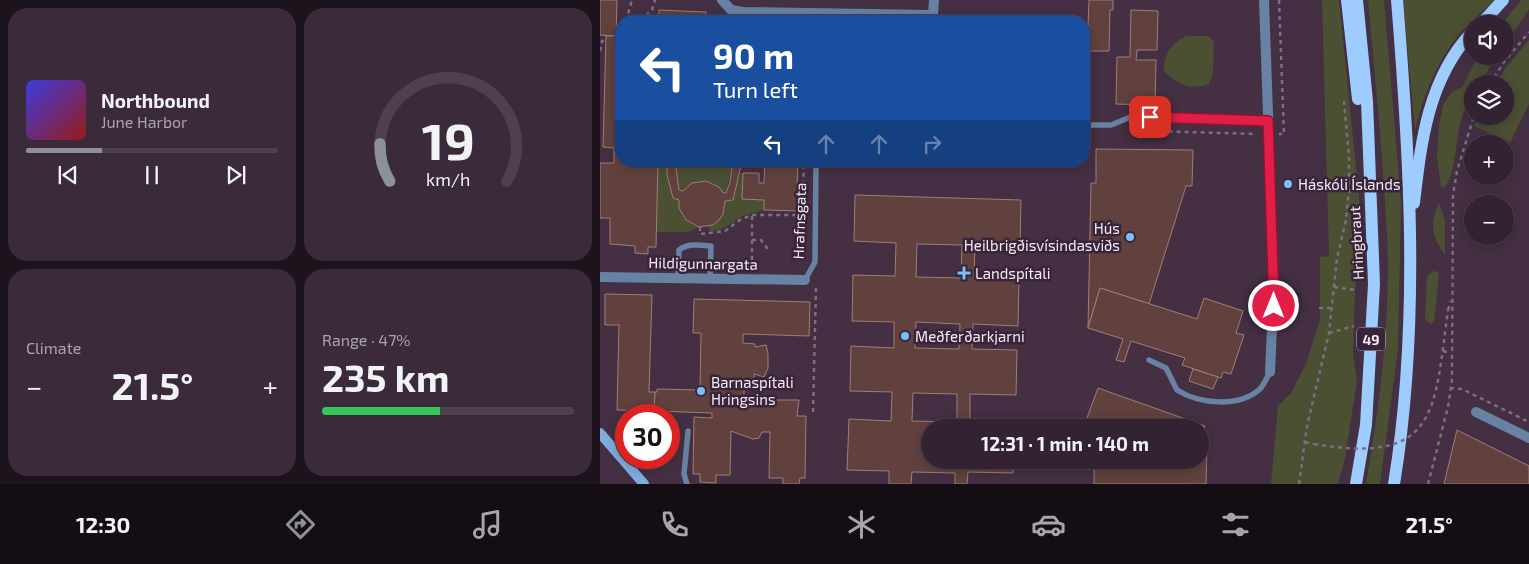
<!DOCTYPE html>
<html lang="en">
<head>
<meta charset="utf-8">
<style>
	:root { --surface:#332332; --page:#3b2b3a; --text:#f1f3f6; --muted:#a9a4ac; --line:#4e404d; --accent:#8c9099 }
	body { margin:0; font-family:"Exo 2",sans-serif; background:var(--page); color:var(--text); height:100vh; display:flex; flex-direction:column; font-size:19px; white-space:nowrap }
	* { box-sizing:border-box; margin:0 }
	p { font-size:16px; color:var(--muted) }
	.icon { flex:none; width:28px; height:28px; fill:none; stroke:currentColor; stroke-width:2; stroke-linecap:round; stroke-linejoin:round }
	.map { position:relative; flex:1; overflow:hidden }
	.details { display:flex; flex-direction:column; gap:8px; padding:8px; background:#1c131c; width:600px }
	.details>* { flex:none }
	.banner { position:absolute; left:15px; top:15px; width:475px; height:152px; border-radius:20px; box-shadow:0 2px 12px #0003,0 0 0 1px var(--line); background:#1a4fa0; color:#fff; overflow:hidden }
	.controls { position:absolute; left:864px; top:15px; display:grid; gap:10px }
	.controls a { display:grid; place-items:center; width:50px; height:50px; border-radius:50%; background:var(--surface); box-shadow:0 2px 12px #0003,0 0 0 1px var(--line); font-size:25px }
	.speed { position:absolute; left:15px; top:404px; display:flex; gap:10px; font-size:25px; font-weight:700; text-align:center }
	.speed>* { display:grid; place-content:center; width:65px; height:65px; border-radius:50%; background:var(--surface); box-shadow:0 2px 12px #0003,0 0 0 1px var(--line); line-height:1 }
	.speed .limit { border:8px solid #d22; background:#fff; color:#111 }
	.pin { position:absolute; display:grid; place-items:center; width:42px; height:42px; color:#fff; margin:-21px; border-radius:10px; box-shadow:0 2px 8px #0006 }
	.me { position:absolute; width:55px; margin:-28px; rotate:0deg; stroke-linejoin:round; filter:drop-shadow(0 0 4px #0008) }
	.turn { display:flex; align-items:center; gap:18px; height:105px; padding:0 15px; font-size:22px }
	.turn .icon { width:65px; height:65px; stroke-width:2.5 }
	.turn b { display:block; font-size:35px; line-height:42px }
	.lanes { display:flex; align-items:center; height:48px; padding:0 15px; background:#0003; justify-content:center; gap:25px; direction:ltr }
	.lanes .off { opacity:.35 }
	.big { font-size:38px; font-weight:700; line-height:1.1 }
	.details .widget { flex:1; display:flex; flex-direction:column; justify-content:center; gap:8px; min-width:0; padding:0 18px; border-radius:20px; background:var(--page) }
	.details .dial { align-items:center; gap:0 }
	.dial svg { height:130px; overflow:visible; fill:none; stroke:var(--line); stroke-width:7; stroke-linecap:round; text-anchor:middle }
	.dial text { fill:var(--text); stroke:none }
	.song { display:flex; align-items:center; gap:15px }
	.cover { width:60px; height:60px; border-radius:8px; background:linear-gradient(135deg,hsl(240 70% 55%),hsl(0 70% 35%)) }
	.played { height:5px; border-radius:2px; background:linear-gradient(90deg,var(--accent) 30%,var(--line) 30%) }
	.keys { display:flex; justify-content:space-around; direction:ltr }
	.heat { display:flex; justify-content:space-between; align-items:center; font-size:28px; direction:ltr }
	.charge { height:8px; border-radius:4px; background:linear-gradient(90deg,#34c759 47%,var(--line) 0) }
	.details .tiles { flex:1; display:grid; gap:8px; grid-template-columns:repeat(2,1fr) }
	.trip { position:absolute; left:321px; top:419px; width:288px; height:50px; border-radius:25px; background:var(--surface); box-shadow:0 2px 12px #0003,0 0 0 1px var(--line); font-weight:700; line-height:50px; text-align:center }
	.tab-bar { display:flex; height:80px; justify-content:space-around; align-items:center; background:#140e14; color:var(--muted) }
	.tab-bar .icon { width:35px; height:35px }
	.tab-bar .active { color:var(--accent) }
	.tab-bar b { font-size:22px; color:var(--text) }
	main { display:flex; flex:1; min-height:0 }
	.map>svg:first-child { display:block }
	.green { fill:#4b5033 }
	.building { fill:#60413e; stroke:#a07d79; fill-rule:evenodd }
	.lines { fill:none; stroke-linecap:round; stroke-linejoin:round }
	.path { stroke:#806d7f; stroke-width:2.5; stroke-dasharray:4 4; stroke-linecap:butt }
	.lane { stroke:#6782a2; stroke-width:5.5 }
	.street { stroke:#6782a2; stroke-width:10 }
	.secondary { stroke:#80acde; stroke-width:10 }
	.primary { stroke:#9fccff; stroke-width:12 }
	.path-bridge { stroke:#806d7f; stroke-width:2.5; stroke-dasharray:4 4; stroke-linecap:butt }
	.route-casing { stroke:#92132f; stroke-width:12 }
	.route { stroke:#e11d48; stroke-width:9 }
	.poi-dot { fill:#7cbef9; stroke:#392539; stroke-width:2 }
	.labels { text-anchor:middle; dominant-baseline:central; stroke-width:5; stroke-linejoin:round; paint-order:stroke }
	.shield { fill:#392539; stroke:#beaebd; stroke-width:1 }
	.shield-label { font-size:14px; font-weight:bold; fill:#f7e9f6 }
	.poi-label { font-size:15px; fill:#f7e9f6; stroke:#392539; text-anchor:start }
	.street-label { font-size:15px; fill:#f7e9f6; stroke:#392539 }
</style>
</head>
<body>
<main>
<section class="details">
<div class="tiles">
<div class="widget">
<div class="song"><i class="cover"></i><div><b>Northbound</b><p>June Harbor</p></div></div>
<div class="played"></div>
<div class="keys"><svg class="icon" aria-label="previous" viewBox="0 0 24 24"><path d="M18 5L8 12l10 7zM5 5v14"/></svg><svg class="icon" aria-label="pause" viewBox="0 0 24 24"><path d="M8 5v14M16 5v14"/></svg><svg class="icon" aria-label="next" viewBox="0 0 24 24"><path d="M6 5l10 7-10 7zM19 5v14"/></svg></div>
</div>
<div class="widget dial"><svg viewBox="0 0 100 80">
<path d="M14 69A42 42 0 1 1 86 69"/>
<path d="M14 69A42 42 0 0 1 8 46" stroke="#8c9099"/>
<text x="50" y="56" font-size="32" font-weight="700">19</text>
<text x="50" y="72" font-size="11">km/h</text>
</svg></div>
<div class="widget"><p>Climate</p>
<div class="heat"><a>−</a><b class="big">21.5°</b><a>+</a></div>
</div>
<div class="widget"><p>Range · 47%</p><b class="big">235 km</b><div class="charge"></div></div>
</div>
</section>
<div class="map">
<svg width="929" height="484" viewBox="0 0 929 484">
	<rect width="100%" height="100%" fill="#442f43"/>
	<g class="green">
		<polygon points="722,0 739,0 759,197 761,244 755,288 753,354 757,381 745,458 738,484 671,484 678,406 691,393 706,364 720,320 720,257 729,256"/>
		<path d="M768 0H784L801 202 798 350 780 484H766C780 403 791 318 787 235 783 156 775 78 768 0Z"/>
		<path d="M803 0H895C884 11 871 21 861 32 838 59 823 96 815 130Z"/>
		<polygon points="921,0 929,0 929,9 905,45 905,24 902,24"/>
		<path d="M586 36H608L614 42 613 73 609 84C589 90 579 86 564 71 564 53 570 45 586 36Z"/>
		<polygon points="929,40 929,104 910,143 874,126 879,116 905,116 905,84 896,84 906,67"/>
		<path d="M878 56H897L879 84H872C872 99 866 103 862 116 855 139 857 169 845 188L841 187 837 158 839 126 843 105 852 92 862 87Z"/>
		<path d="M58 161H67V175L73 198 79 200C79 214 85 223 99 227L88 232H56Z"/>
		<path d="M75 161H133L126 193H123C112 178 95 177 83 191L79 190Z"/>
		<path d="M140 173H143L142 199 164 200V210C156 212 146 214 140 218 129 224 124 230 110 231L108 227 123 215 125 201 133 200Z"/>
		<path d="M839 203 845 220V255C832 237 829 224 839 203Z"/>
		<polygon points="833,271 838,272 839,277 834,321 831,324 825,320 827,276"/>
	</g>
	<g class="building">
		<polygon points="0,0 17,0 16,36 0,35"/>
		<polygon points="489,0 513,0 513,10 510,10 509,51 487,51"/>
		<polygon points="59,10 106,12 106,21 58,21"/>
		<polygon points="531,10 558,11 557,50 537,50 536,60 556,60 555,105 516,104 517,57 530,57"/>
		<polygon points="6,36 15,36 15,48 21,48 21,161 58,161 56,247 48,247 48,254 35,253 35,246 10,244 10,218 0,218 0,163 14,163 14,148 3,147"/>
		<polygon points="496,149 593,150 592,186 586,186 549,304 500,288 488,328 491,183 496,183"/>
		<polygon points="67,161 75,161 79,190 83,191 92,183 106,181 119,187 123,193 126,193 130,182 133,161 142,161 133,200 125,201 123,214 119,220 113,225 99,227 86,220 79,208 79,200 73,198 67,175"/>
		<polygon points="165,161 198,161 197,187 201,188 200,211 164,210 164,200 142,199 143,173 159,173 159,183 164,183"/>
		<path d="M255 195 421 200 420 247 375 245 374 278 419 280 418 326 373 324 372 349 417 350 416 395 370 394V423L414 424V428H330V460H413V473L368 472 367 484H355V473L312 472 311 484H289V471L247 470 249 419 291 421 292 392 250 391 251 346 294 348V322L252 321 253 275 295 276 296 243 254 241ZM317 244 362 245 361 278 316 277ZM316 322 360 324 359 349 315 348ZM313 393 357 394V422L312 421Z"/>
		<polygon points="500,288 597,319 604,298 643,311 636,333 644,335 631,374 623,372 621,378 582,365 585,358 531,341 524,362 516,360 523,339 488,328"/>
		<polygon points="5,294 52,295 49,392 55,392 54,411 17,410 19,325 5,325"/>
		<polygon points="94,299 210,302 209,336 143,334 143,343 155,344 155,347 166,345 168,354 168,368 164,377 154,374 154,387 144,388 144,400 199,400 197,416 206,416 205,478 200,478 199,484 183,484 183,478 169,478 170,432 162,432 159,438 153,439 131,431 130,475 116,475 116,483 100,482 100,474 93,474 94,417 112,418 112,413 54,411 55,392 57,392 57,389 100,390 101,333 93,333"/>
		<polygon points="593,369 618,377 613,389 589,381"/>
		<polygon points="498,388 605,426 600,440 600,428 484,426"/>
		<polygon points="857,430 929,466 929,484 844,484"/>
		<polygon points="600,446 607,448 606,484 494,484 494,460 600,460"/>
	</g>
	<g class="lines">
		<g class="path">
			<polyline points="679,0 684,134 679,134"/>
			<polyline points="26,21 32,0"/>
			<polyline points="40,21 52,10 55,0"/>
			<polyline points="15,41 21,35"/>
			<polyline points="0,51 2,41 6,41"/>
			<polyline points="890,84 904,62 929,32"/>
			<polyline points="546,127 551,131 656,134"/>
			<polyline points="100,227 100,235"/>
			<polyline points="101,234 125,231 140,220 152,215 202,215 204,161"/>
			<polyline points="152,240 161,240 168,249"/>
			<polyline points="152,268 152,215"/>
			<polyline points="734,287 755,290"/>
			<polyline points="719,308 731,308"/>
			<polyline points="848,310 851,301"/>
			<polyline points="729,333 754,326"/>
			<polyline points="843,351 851,353"/>
			<polyline points="850,388 862,389 929,422"/>
			<polyline points="213,412 216,286"/>
			<polyline points="705,442 714,444"/>
			<polyline points="699,484 707,426 729,333 737,258 746,220 749,189 749,157 744,101"/>
			<polyline points="828,484 848,407 852,380 853,195 857,171 874,116"/>
		</g>
		<g class="lane">
			<polyline points="485,125 511,125 533,116 643,122 668,121"/>
			<path d="M78 278 79 250C88 243 100 245 111 246L110 278"/>
			<polyline points="205,280 215,262 216,161"/>
			<path d="M549 360 566 368 577 390C599 404 639 408 660 389 664 385 667 377 670 372"/>
			<polyline points="87,484 84,474 88,431"/>
		</g>
		<g class="street">
			<polyline points="122,0 131,10 143,12 333,15 334,0"/>
			<polyline points="664,0 674,283 670,372"/>
			<polyline points="0,277 205,280"/>
			<polyline points="876,412 929,438"/>
		</g>
		<polyline class="secondary" points="0,433 44,484"/>
		<g class="primary">
			<polyline points="747,0 758,99"/>
			<polyline points="881,24 903,0"/>
			<path d="M814 203C821 142 828 79 872 32"/>
			<polyline points="756,484 766,425 774,284 767,101 757,0"/>
			<path d="M794 484C820 325 810 160 797 0"/>
		</g>
		<path class="path-bridge" d="M714 444C839 465 834 411 848 310"/>
	</g>
	<g class="lines">
		<g class="route-casing">
			<polyline id="route" points="550,117 668,121 674,306"/>
		</g>
		<use href="#route" class="route"/>
	</g>
	<g class="poi-dot">
		<circle cx="688" cy="184" r="5"/>
		<circle cx="530" cy="237" r="5"/>
		<path d="M361.5 265.5h5v5h5v5h-5v5h-5v-5h-5v-5h5z"/>
		<circle cx="305" cy="336" r="5"/>
		<circle cx="101" cy="391" r="5"/>
	</g>
	<g class="labels">
		<rect class="shield" x="757" y="327.5" width="28" height="23" rx="4"/>
		<g class="shield-label">
			<text x="771" y="339">49</text>
		</g>
		<g class="poi-label">
			<text x="698" y="184">Háskóli Íslands</text>
			<text x="520" y="228" text-anchor="end">Hús<tspan x="520" dy="17">Heilbrigðisvísindasviðs</tspan></text>
			<text x="375" y="273">Landspítali</text>
			<text x="315" y="336">Meðferðarkjarni</text>
			<text x="111" y="382">Barnaspítali<tspan x="111" dy="17">Hringsins</tspan></text>
		</g>
		<g class="street-label">
			<text transform="translate(199 221) rotate(-88)">Hrafnsgata</text>
			<text transform="translate(756 243) rotate(-93)">Hringbraut</text>
			<text transform="translate(103 263) rotate(1)">Hildigunnargata</text>
		</g>
	</g>
</svg>
<div class="controls">
<a><svg class="icon" aria-label="sound" viewBox="0 0 24 24"><path d="M4 9h4l5-4v14l-5-4H4zM17 9q2 3 0 6"/></svg></a>
<a><svg class="icon" aria-label="layers" viewBox="0 0 24 24"><path d="M12 4l9 5-9 5-9-5zM3 14l9 5 9-5"/></svg></a>
<a>+</a>
<a>−</a>
</div>
<div class="speed"><div class="limit">30</div></div>
<div class="pin" style="left:550px;top:117px;background:#d93025"><svg class="icon" aria-label="arrive" viewBox="0 0 24 24"><path d="M6 21V4h12l-3 4 3 4H6"/></svg></div>
<svg class="me" style="left:674px;top:306px" viewBox="-20 -20 40 40"><circle r="17" fill="#e11d48" stroke="#fff" stroke-width="3"/><path d="M0-11L8 9 0 5-8 9z" fill="#fff"/></svg>
<div class="trip">12:31 · 1 min · 140 m</div>
<div class="banner">
<div class="turn"><svg class="icon" aria-label="left" viewBox="0 0 24 24"><path d="M17 20v-9H6M10 6l-5 5 5 5"/></svg><div><b>90 m</b>Turn left</div></div>
<div class="lanes"><svg class="icon" aria-label="left" viewBox="0 0 24 24"><path d="M17 20v-9H6M10 6l-5 5 5 5"/></svg><svg class="icon off" aria-label="ahead" viewBox="0 0 24 24"><path d="M12 20V5M6 11l6-6 6 6"/></svg><svg class="icon off" aria-label="ahead" viewBox="0 0 24 24"><path d="M12 20V5M6 11l6-6 6 6"/></svg><svg class="icon off" aria-label="right" viewBox="0 0 24 24"><path d="M7 20v-9h11M14 6l5 5-5 5"/></svg></div>
</div>
</div>
</main>
<nav class="tab-bar">
<b>12:30</b>
<svg class="icon active" aria-label="directions" viewBox="0 0 24 24"><path d="M12 3l9 9-9 9-9-9zM9 14v-3h6M13 9l2 2-2 2"/></svg>
<svg class="icon" aria-label="music" viewBox="0 0 24 24"><path d="M9 18V5l10-2v13"/><circle cx="6" cy="18" r="3"/><circle cx="16" cy="16" r="3"/></svg>
<svg class="icon" aria-label="phone" viewBox="0 0 24 24"><path d="M5 4h4l2 5-3 2q2 4 5 5l2-3 5 2v4C11 20 4 13 5 4z"/></svg>
<svg class="icon" aria-label="climate" viewBox="0 0 24 24"><path d="M12 3v18M4 7l16 10M4 17L20 7"/></svg>
<svg class="icon" aria-label="car" viewBox="0 0 24 24"><path d="M5 17H2v-5l4-1 3-4h7l3 4 3 1v5h-3M9 17h6M6 11h13"/><circle cx="7" cy="17" r="2"/><circle cx="17" cy="17" r="2"/></svg>
<svg class="icon" aria-label="filters" viewBox="0 0 24 24"><path d="M4 7h16M4 17h16"/><circle cx="9" cy="7" r="2"/><circle cx="15" cy="17" r="2"/></svg>
<b>21.5°</b>
</nav>
</body>
</html>
